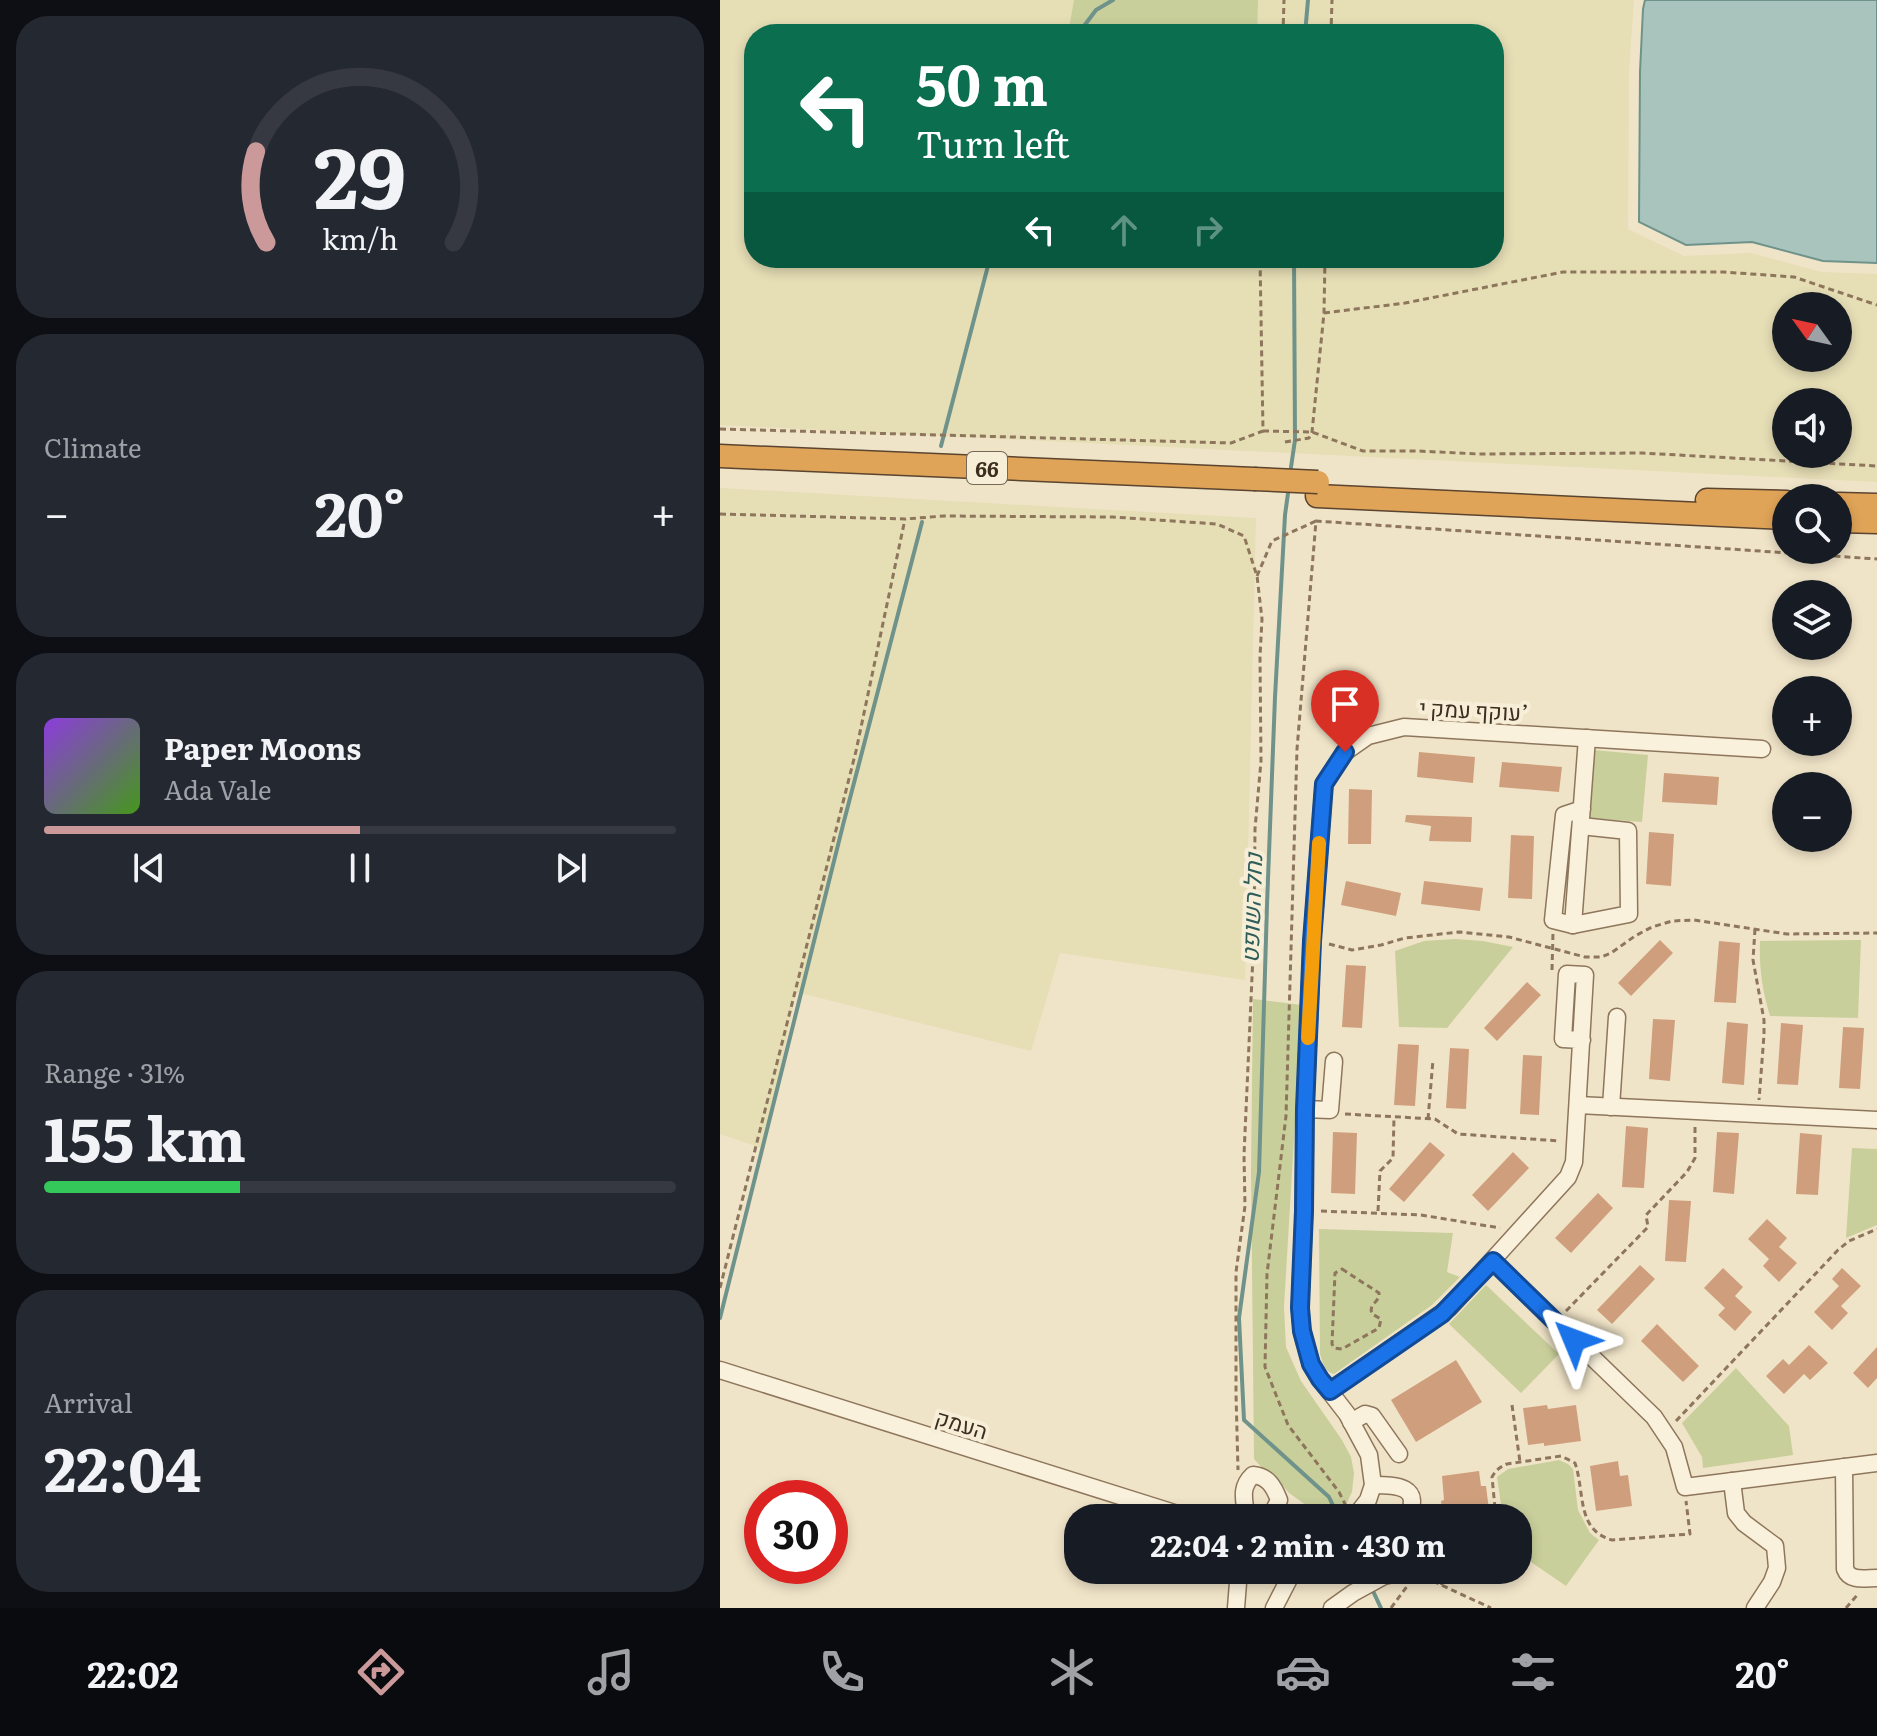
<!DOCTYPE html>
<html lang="en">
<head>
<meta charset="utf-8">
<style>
	:root { --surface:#171b24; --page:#242831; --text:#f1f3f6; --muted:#9ea1a6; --line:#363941; --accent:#cc999b }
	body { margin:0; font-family:Literata,Heebo,serif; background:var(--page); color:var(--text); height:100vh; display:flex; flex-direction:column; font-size:30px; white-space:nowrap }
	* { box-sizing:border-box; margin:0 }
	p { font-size:26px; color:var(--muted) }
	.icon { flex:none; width:44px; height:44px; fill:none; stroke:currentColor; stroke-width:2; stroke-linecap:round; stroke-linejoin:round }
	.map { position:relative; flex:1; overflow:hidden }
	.side { display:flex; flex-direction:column; gap:16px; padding:16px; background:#0d0f14; width:720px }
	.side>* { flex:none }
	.banner { position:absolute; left:24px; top:24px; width:760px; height:244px; border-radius:32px; box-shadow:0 4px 12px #0003; background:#0b6e4f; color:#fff; overflow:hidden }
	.needle { width:52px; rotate:303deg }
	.controls { position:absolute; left:1052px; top:292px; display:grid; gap:16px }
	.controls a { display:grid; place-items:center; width:80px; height:80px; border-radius:50%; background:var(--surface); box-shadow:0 4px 12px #0003; font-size:40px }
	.speed { position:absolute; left:24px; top:1480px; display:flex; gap:16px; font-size:40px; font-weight:700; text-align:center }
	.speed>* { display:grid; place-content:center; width:104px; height:104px; border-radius:50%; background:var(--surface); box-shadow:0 4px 12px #0003; line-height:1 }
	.speed .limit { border:12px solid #d22; background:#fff; color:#111 }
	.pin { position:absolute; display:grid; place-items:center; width:68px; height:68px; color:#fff; margin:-82px -34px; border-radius:50% 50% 50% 0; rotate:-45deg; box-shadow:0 0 8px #0007 }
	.pin .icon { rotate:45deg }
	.me { position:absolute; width:88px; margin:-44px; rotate:314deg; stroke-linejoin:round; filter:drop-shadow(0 0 6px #0008) }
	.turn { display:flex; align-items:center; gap:28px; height:168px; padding:0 40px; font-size:36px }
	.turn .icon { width:104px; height:104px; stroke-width:2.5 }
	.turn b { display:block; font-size:56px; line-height:68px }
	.lanes { display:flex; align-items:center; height:76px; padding:0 40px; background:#0003; justify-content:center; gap:40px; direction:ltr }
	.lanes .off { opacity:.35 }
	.big { font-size:60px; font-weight:700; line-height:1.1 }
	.side .widget { flex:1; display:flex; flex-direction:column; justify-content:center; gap:12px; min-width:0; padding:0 28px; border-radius:32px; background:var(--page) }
	.side .dial { align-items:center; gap:0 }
	.dial svg { height:208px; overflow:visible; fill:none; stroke:var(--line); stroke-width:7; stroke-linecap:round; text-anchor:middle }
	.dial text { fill:var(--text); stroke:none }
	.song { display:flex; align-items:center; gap:24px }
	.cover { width:96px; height:96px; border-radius:12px; background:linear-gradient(135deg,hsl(270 70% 55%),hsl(100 70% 35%)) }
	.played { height:8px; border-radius:4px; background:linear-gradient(90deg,var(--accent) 50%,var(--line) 50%) }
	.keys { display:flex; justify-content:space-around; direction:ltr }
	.heat { display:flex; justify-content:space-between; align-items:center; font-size:44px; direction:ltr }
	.charge { height:12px; border-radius:6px; background:linear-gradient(90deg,#34c759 31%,var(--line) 0) }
	.trip { position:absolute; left:344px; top:1504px; width:468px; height:80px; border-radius:32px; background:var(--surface); box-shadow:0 4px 12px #0003; font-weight:700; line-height:80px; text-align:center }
	.menu { display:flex; height:128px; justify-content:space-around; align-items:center; background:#090b0e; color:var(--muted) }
	.menu .icon { width:56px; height:56px }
	.menu .selected { color:var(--accent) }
	.menu b { font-size:36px; color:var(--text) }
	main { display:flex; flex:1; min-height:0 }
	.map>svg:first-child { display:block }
	.farmland { fill:#e6deb5; fill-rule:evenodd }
	.green { fill:#c9cf9b }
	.water { fill:#a9c4bc; stroke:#6f938a; stroke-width:2 }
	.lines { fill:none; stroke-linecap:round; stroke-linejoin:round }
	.stream { stroke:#6f938a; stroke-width:4 }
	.building { fill:#cf9f7d }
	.minor-casing { stroke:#8d765c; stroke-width:19 }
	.highway-casing { stroke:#5b4430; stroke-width:25 }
	.path { stroke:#8d765c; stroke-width:3; stroke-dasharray:6 4; stroke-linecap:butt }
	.minor { stroke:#faf1dc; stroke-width:16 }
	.highway { stroke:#e0a458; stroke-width:22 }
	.highway-bridge-casing { stroke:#5b4430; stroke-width:25; stroke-linecap:butt }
	.highway-bridge { stroke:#e0a458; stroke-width:22 }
	.route-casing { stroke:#114b97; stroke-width:20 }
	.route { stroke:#1a73e8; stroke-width:14 }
	.slow { stroke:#f59e0b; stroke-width:14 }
	.labels { text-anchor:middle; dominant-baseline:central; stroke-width:8; stroke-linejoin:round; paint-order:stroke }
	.shield { fill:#f7eed8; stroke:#756857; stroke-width:2 }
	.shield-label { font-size:20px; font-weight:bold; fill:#3d2e20 }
	.street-label { font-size:22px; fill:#3d2e20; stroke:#f7eed8 }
	.water-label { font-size:24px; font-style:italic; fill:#2f5d5a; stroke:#f7eed8 }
</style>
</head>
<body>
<main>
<section class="side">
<div class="widget dial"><svg viewBox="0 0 100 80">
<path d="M14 69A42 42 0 1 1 86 69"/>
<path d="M14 69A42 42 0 0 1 10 34" stroke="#cc999b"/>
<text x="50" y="56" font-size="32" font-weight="700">29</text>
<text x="50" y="72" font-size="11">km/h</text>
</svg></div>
<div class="widget"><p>Climate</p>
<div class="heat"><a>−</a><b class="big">20°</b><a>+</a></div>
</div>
<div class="widget">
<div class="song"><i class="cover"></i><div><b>Paper Moons</b><p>Ada Vale</p></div></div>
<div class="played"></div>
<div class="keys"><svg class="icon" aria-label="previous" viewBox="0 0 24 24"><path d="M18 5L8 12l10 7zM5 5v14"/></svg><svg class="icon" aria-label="pause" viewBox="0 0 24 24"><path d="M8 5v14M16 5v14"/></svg><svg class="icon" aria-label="next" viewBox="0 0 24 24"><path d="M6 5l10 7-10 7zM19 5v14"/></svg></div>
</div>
<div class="widget"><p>Range · 31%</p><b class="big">155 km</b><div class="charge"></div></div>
<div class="widget"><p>Arrival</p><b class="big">22:04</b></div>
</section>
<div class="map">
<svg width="1157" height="1608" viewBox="0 0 1157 1608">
	<rect width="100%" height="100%" fill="#f0e4c8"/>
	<g class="farmland">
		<path d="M0 0H914L909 72 908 229 964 256 1031 253 1101 272 1157 274V482L0 425ZM34 34H774V258H34ZM1066 306H1118V358H1066ZM1066 402H1118V454H1066Z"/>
		<polygon points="0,488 536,518 525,980 340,953 311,1051 76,992 44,1149 0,1134"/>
	</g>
	<g class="green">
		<polygon points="354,0 538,0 537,34 348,34"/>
		<polygon points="874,750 928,755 922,822 868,818"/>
		<polygon points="735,939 763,941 793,947 727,1028 679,1027 675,951 704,941"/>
		<path d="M1141 940 1138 1018 1050 1016C1042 990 1039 968 1040 941Z"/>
		<polygon points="533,999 582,1005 564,1307 566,1347 581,1381 622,1440 631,1457 634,1473 632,1492 623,1511 615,1518 604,1518 569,1493 558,1480 544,1470 534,1459 531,1173"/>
		<polygon points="1132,1148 1157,1149 1157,1225 1126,1238"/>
		<path d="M599 1229 733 1233 727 1272 740 1277 712 1305 614 1374C604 1371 603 1363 600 1354Z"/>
		<polygon points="766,1285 839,1354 801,1393 729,1324"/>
		<polygon points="1016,1368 1069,1426 1073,1455 983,1468 982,1457 962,1423"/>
		<polygon points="839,1460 848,1464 853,1469 858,1510 870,1533 879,1540 846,1586 798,1553 798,1518 783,1518 777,1477 788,1469"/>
	</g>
	<polygon class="water" points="925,0 1157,0 1157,263 1103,261 1032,242 966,245 919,222 920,72 923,9"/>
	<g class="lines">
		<g class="stream">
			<polyline points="358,34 376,10 393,0"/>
			<polyline points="585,34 588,0"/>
			<polyline points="221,446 270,258"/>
			<polyline points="570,474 575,440 574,258"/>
			<polyline points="569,486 565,515 555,697 547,905 539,1172 519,1318 524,1420 609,1497 619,1518"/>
			<polyline points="0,1318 123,825 202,522"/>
			<polyline points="643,1570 648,1581"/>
			<polyline points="652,1589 661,1608"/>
		</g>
	</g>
	<g class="building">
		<polygon points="699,752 755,757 753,783 697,777"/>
		<polygon points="782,762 842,767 839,792 779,787"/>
		<polygon points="944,773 999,777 997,805 942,802"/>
		<polygon points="629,789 652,790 651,844 628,844"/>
		<polygon points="686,815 752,817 751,842 709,841 711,826 685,822"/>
		<polygon points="929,832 954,834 951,886 926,884"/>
		<polygon points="791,835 814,836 812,899 788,898"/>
		<polygon points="626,881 681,893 676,916 621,905"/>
		<polygon points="704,881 763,888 760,911 701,904"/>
		<polygon points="940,940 953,953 911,996 898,983"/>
		<polygon points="999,941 1020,943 1016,1003 994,1002"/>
		<polygon points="626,965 646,966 642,1028 622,1027"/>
		<polygon points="807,982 821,995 777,1041 764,1028"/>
		<polygon points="933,1019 955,1020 950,1081 929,1079"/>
		<polygon points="1007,1022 1028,1024 1024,1085 1002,1083"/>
		<polygon points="1061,1023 1083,1025 1078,1085 1057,1084"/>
		<polygon points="1123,1027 1144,1028 1140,1089 1119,1088"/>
		<polygon points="678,1044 699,1045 695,1106 674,1105"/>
		<polygon points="730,1048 749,1049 746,1109 726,1108"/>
		<polygon points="803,1055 822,1056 819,1115 800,1114"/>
		<polygon points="906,1126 928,1128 924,1188 902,1187"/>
		<polygon points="613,1132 637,1133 635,1194 611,1193"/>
		<polygon points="997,1132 1019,1133 1014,1194 993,1192"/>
		<polygon points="1080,1133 1102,1135 1098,1195 1076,1194"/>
		<polygon points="710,1142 725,1155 684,1202 669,1189"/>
		<polygon points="793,1152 809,1168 768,1211 752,1195"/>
		<polygon points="878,1193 893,1208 851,1253 835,1238"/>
		<polygon points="949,1200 971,1201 966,1262 945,1261"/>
		<polygon points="1047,1219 1067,1238 1059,1247 1077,1263 1059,1282 1043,1266 1049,1259 1028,1239"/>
		<polygon points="920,1265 935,1279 892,1324 877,1310"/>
		<polygon points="1003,1268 1023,1287 1015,1296 1032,1312 1015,1331 998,1315 1005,1308 984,1288"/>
		<polygon points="1122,1268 1141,1286 1121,1306 1128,1313 1112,1330 1094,1312 1119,1286 1112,1279"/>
		<polygon points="937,1324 979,1366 963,1382 921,1341"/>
		<polygon points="1089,1345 1108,1363 1090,1380 1084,1374 1064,1394 1046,1376 1063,1359 1069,1365"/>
		<polygon points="1157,1347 1157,1378 1148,1388 1133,1373"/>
		<polygon points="736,1360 762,1402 696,1442 671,1400"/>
		<polygon points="827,1405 828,1409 856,1405 861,1441 824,1446 824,1443 808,1445 803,1408"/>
		<polygon points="898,1461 900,1476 908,1475 912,1506 876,1511 870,1466"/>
		<polygon points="759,1471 761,1486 766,1486 770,1518 723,1518 721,1501 724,1500 722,1476"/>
	</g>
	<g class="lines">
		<g class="minor-casing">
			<g id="minor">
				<polyline points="862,809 844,815 833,920 853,925 867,738"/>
				<polyline points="853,925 909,914 908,831 861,826"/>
				<polyline points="858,1105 1157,1120"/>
				<polyline points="891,1107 897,1017"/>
				<polyline points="585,1109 610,1110 614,1061"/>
				<polyline points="773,1261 934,1417 954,1447 965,1487 1157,1463"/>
				<polyline points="0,1370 470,1518"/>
				<polyline points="610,1391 729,1308 848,1177 854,1162 865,975 847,974 843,1039 862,1040"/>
				<polyline points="631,1422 645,1414 652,1416 679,1454"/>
				<path d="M1124 1467 1125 1569C1130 1582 1145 1578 1157 1578"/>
				<polyline points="1012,1481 1016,1513 1024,1523 1055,1546 1057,1568 1052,1582 1035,1608"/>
				<path d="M653 1485C677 1485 703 1486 687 1518"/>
				<path d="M526 1514C524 1499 520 1487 533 1475 548 1476 554 1487 559 1500L552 1514 546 1518"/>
				<polyline points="634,1518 648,1500 653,1485 649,1455 627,1414 600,1379 591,1364 582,1331 580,1308 584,1211 585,1109 592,941 604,784 625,752 648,736 684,727 1042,749"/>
				<polyline points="516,1608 519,1570"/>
				<polyline points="554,1608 570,1577 576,1570"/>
				<polyline points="612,1608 633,1593 664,1576 689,1570"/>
			</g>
		</g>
		<g class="highway-casing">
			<g id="highway">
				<polyline points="0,456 534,479"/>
				<polyline points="597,496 1066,518"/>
				<polyline points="987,500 1066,502"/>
				<polyline points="1118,504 1157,505"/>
				<polyline points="1118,521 1157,522"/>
			</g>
		</g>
		<g class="path">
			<polyline points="563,34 564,0"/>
			<polyline points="611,34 612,0"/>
			<polyline points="604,313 685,303 843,272 1004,272 1074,277 1157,305"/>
			<polyline points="0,429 511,443 543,431 540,258"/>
			<polyline points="543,431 592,432 643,451 698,451 758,454 922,453 1157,466"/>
			<polyline points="565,442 589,438 592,432 604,313 605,258"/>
			<polyline points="0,514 185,519 224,516 393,517 497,524 524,536 537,576 542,619 540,657 541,761 535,829 534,933 524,1155 525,1206 516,1272 516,1394 518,1470"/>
			<polyline points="537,576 552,541 596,521"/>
			<polyline points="1035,929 1033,960 1044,1020 1044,1035 1039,1100"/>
			<polyline points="609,944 632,950 661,945 685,938 739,932 789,937 865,957 881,957 891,953 915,936 932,927 952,921 974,920 1067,934 1157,933"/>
			<polyline points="832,970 833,933"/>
			<polyline points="625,1114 715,1119 738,1134 840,1141"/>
			<polyline points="708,1119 713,1060"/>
			<polyline points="601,1211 701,1215 780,1228"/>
			<polyline points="658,1211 660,1171 673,1158 674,1117"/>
			<path d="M622 1269 659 1293V1297C655 1304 649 1306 652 1314L661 1319 659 1328 622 1349 614 1348 612 1344 615 1273Z"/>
			<polyline points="0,1288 136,751 185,519"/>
			<polyline points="846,1311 928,1227 926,1215 967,1172 975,1158 975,1127"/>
			<polyline points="792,1405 800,1462"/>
			<polyline points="956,1421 1118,1250 1129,1241 1157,1229"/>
			<polyline points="626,1506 619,1492 568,1425 545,1367 547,1274 566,1116 577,749 596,521 1157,559"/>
			<path d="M776 1518 772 1477C776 1470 780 1467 787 1464L841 1456 855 1463C865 1492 856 1530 892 1540L970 1534 966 1501"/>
			<polyline points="704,1577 771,1608"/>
			<polyline points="721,1585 731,1570"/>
			<polyline points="671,1608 688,1585"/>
			<polyline points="1126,1608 1138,1594"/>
		</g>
		<use href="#minor" class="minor"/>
		<use href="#highway" class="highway"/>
		<g class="highway-bridge-casing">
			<polyline id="highway-bridge" points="534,479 598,482"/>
		</g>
		<use href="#highway-bridge" class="highway-bridge"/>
	</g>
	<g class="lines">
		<g class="route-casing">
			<polyline id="route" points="625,752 604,784 592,941 585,1109 584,1211 580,1308 582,1331 591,1364 600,1379 610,1391 722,1314 773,1261 854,1340"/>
		</g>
		<use href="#route" class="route"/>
		<polyline class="slow" points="588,1038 599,843"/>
	</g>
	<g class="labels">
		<rect class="shield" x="247" y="452" width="40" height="32" rx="6"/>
		<g class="shield-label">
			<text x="267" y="468">66</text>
		</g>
		<g class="street-label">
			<text transform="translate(754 709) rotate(3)">עוקף עמק י’</text>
			<text transform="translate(242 1423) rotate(17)">העמק</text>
		</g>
		<g class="water-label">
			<text transform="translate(530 908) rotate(-88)">נחל השופט</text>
		</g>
	</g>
</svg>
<div class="controls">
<a><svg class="needle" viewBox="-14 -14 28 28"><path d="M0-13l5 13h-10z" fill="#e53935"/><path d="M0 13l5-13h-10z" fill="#9ea1a6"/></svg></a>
<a><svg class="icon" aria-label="sound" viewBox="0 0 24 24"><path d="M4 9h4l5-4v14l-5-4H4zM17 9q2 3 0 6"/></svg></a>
<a><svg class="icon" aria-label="search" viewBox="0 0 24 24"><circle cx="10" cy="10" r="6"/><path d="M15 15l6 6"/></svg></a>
<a><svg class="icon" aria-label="layers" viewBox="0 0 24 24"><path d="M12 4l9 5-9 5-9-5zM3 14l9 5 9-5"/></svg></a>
<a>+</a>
<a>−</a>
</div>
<div class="speed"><div class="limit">30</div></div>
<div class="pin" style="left:625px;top:752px;background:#d93025"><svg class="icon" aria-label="arrive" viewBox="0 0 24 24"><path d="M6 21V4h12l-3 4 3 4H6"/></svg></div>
<svg class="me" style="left:854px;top:1340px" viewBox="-20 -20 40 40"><path d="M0-17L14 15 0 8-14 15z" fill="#1a73e8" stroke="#fff" stroke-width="4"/></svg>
<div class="trip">22:04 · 2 min · 430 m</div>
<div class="banner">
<div class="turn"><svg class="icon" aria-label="left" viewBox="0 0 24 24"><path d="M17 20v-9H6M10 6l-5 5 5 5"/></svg><div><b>50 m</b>Turn left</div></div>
<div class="lanes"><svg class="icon" aria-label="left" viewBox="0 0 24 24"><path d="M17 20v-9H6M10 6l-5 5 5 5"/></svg><svg class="icon off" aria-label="ahead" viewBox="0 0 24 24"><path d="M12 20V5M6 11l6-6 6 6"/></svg><svg class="icon off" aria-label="right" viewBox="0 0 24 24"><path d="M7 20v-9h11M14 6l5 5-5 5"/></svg></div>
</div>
</div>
</main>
<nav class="menu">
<b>22:02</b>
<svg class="icon selected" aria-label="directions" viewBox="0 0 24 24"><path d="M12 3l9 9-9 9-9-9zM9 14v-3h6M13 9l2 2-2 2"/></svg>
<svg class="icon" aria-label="music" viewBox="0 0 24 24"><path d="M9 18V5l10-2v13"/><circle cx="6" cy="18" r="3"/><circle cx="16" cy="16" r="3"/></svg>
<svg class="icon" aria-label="phone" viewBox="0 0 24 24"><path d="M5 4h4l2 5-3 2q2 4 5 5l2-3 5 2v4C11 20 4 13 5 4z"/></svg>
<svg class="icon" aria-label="climate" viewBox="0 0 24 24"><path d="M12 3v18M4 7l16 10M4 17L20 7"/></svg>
<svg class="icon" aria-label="car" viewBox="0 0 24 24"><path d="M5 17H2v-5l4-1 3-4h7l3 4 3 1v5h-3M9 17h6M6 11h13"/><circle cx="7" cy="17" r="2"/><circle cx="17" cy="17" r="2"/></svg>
<svg class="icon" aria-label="filters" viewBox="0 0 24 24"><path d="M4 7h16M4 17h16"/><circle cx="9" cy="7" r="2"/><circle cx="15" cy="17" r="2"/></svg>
<b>20°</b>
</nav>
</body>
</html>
